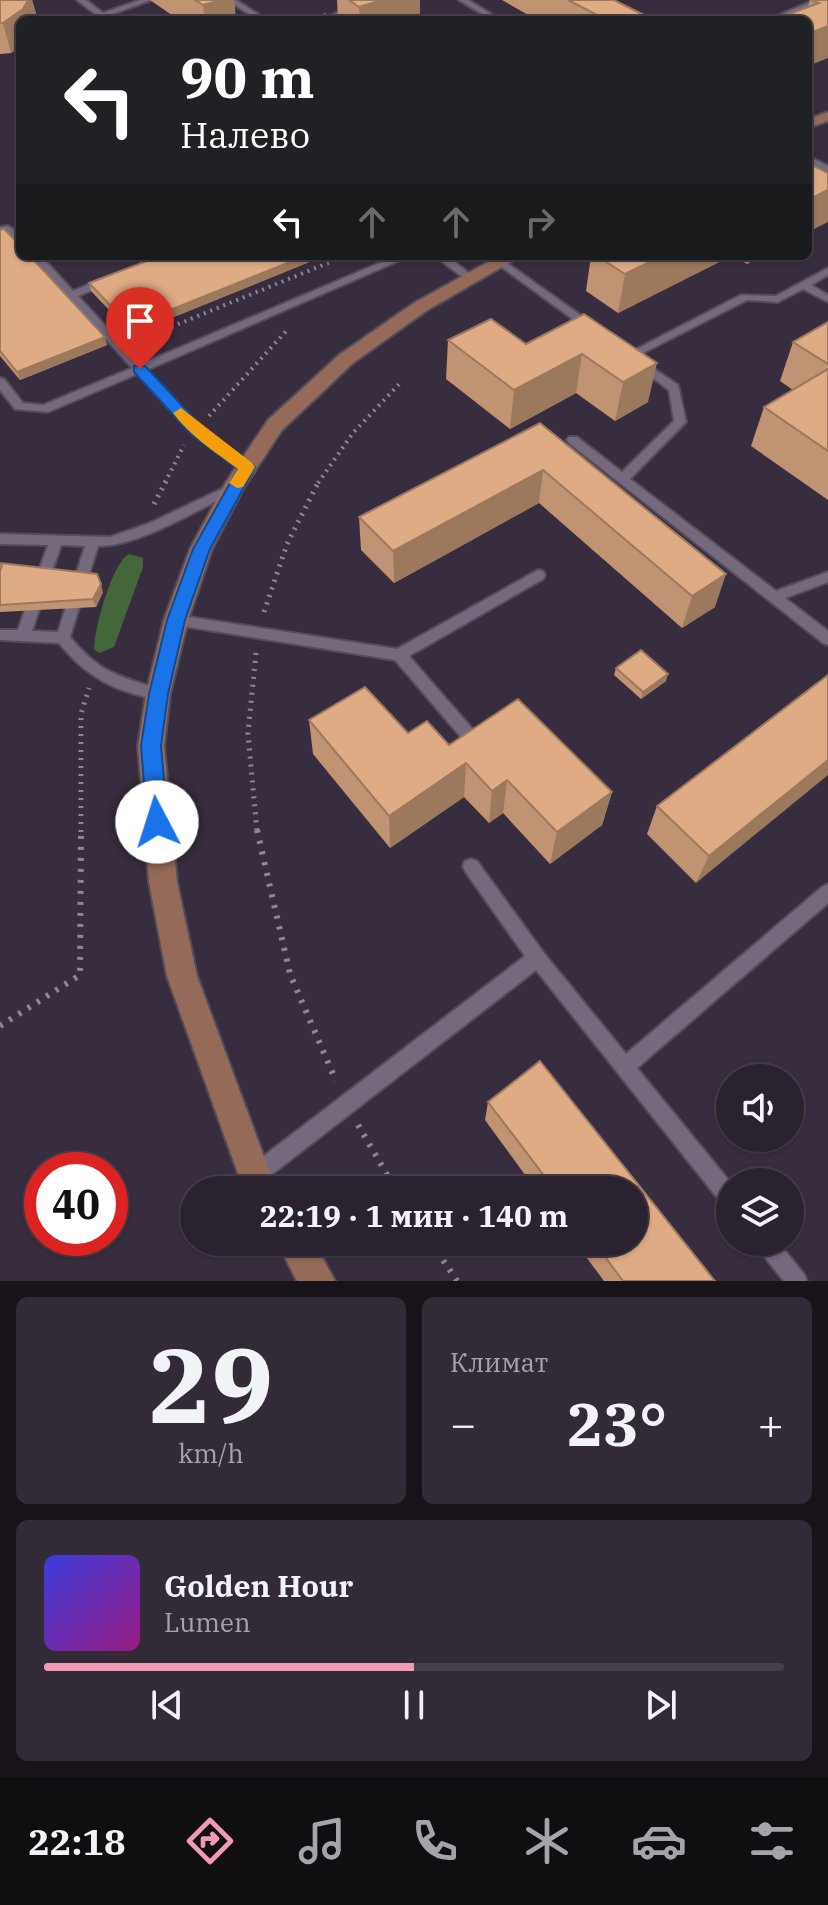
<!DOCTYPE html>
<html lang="ru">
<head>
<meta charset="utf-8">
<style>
	:root { --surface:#2a222e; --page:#322a36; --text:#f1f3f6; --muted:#a5a4aa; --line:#463f4a; --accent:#f19ab4 }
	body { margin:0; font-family:"IBM Plex Serif",serif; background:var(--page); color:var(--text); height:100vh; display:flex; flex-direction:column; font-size:30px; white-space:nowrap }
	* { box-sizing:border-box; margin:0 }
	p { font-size:26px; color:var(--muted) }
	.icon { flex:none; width:44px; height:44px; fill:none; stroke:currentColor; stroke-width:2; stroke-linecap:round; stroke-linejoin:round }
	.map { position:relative; height:1281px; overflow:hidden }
	.sheet { display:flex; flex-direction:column; gap:16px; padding:16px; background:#171319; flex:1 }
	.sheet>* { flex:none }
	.banner { position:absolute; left:16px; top:16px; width:796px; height:244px; border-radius:12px; box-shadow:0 2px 6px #0004,0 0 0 2px var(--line); background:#202124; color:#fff; overflow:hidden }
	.controls { position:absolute; left:716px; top:1064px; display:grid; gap:16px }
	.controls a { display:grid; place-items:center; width:88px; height:88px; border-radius:50%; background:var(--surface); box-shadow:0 2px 6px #0004,0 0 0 2px var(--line); font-size:40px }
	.speed { position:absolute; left:24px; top:1152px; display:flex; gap:16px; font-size:40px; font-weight:700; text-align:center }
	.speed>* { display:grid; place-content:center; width:104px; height:104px; border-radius:50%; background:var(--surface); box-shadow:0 2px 6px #0004,0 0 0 2px var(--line); line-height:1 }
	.speed .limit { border:12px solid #d22; background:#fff; color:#111 }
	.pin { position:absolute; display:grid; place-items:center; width:68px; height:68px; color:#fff; margin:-82px -34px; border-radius:50% 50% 50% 0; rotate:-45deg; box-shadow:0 0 8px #0007 }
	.pin .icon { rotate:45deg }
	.me { position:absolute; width:88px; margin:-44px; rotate:355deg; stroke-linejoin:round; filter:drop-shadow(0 0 6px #0008) }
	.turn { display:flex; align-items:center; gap:28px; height:168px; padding:0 32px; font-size:36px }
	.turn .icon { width:104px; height:104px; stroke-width:2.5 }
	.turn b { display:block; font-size:56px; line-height:68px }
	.lanes { display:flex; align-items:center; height:76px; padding:0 32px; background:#0003; justify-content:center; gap:40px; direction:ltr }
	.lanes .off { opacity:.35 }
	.big { font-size:60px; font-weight:800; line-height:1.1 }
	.sheet .card { flex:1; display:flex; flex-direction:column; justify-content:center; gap:12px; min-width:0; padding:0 28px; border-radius:12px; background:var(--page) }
	.sheet .dial { align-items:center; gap:0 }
	.dial b { font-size:104px; line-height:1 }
	.song { display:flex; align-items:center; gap:24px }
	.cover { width:96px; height:96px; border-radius:12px; background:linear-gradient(135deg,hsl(240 70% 55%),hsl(310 70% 35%)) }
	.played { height:8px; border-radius:4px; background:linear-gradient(90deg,var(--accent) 50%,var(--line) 50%) }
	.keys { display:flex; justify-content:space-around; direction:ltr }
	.heat { display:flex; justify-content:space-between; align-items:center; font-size:44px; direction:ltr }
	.sheet .tiles { flex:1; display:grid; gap:16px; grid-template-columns:1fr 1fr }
	.card:last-child { grid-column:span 2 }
	.trip { position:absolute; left:180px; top:1176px; width:468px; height:80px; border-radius:40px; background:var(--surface); box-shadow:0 2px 6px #0004,0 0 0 2px var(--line); font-weight:800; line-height:80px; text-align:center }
	.menu { display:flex; height:128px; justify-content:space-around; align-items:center; background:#110e12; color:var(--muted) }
	.menu .icon { width:56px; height:56px }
	.menu .on { color:var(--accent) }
	.menu b { font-size:36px; color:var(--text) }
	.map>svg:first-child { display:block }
	.green { fill:#43673a }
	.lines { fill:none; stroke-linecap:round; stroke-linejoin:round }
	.lane-casing { stroke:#554c5a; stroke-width:4 }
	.secondary-casing { stroke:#554c5a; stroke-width:4 }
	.path-far2 { stroke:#8f8795; stroke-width:4; stroke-dasharray:2 5; stroke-linecap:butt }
	.path-far1 { stroke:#8f8795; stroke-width:5; stroke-dasharray:2 6; stroke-linecap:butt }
	.path { stroke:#8f8795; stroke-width:6; stroke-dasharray:3 8; stroke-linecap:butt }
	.lane { fill:#75697d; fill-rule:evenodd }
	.secondary { fill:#966a59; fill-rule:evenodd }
	.wall { fill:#c09372 }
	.shaded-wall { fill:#9c785d }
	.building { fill:#dfab85; stroke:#9c785d; stroke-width:2 }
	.route { fill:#1a73e8; stroke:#114b97; stroke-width:2 }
	.slow { fill:#f59e0b }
</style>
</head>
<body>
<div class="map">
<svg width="828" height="1281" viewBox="0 0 828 1281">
	<rect width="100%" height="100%" fill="#382d3e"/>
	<path class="green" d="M129 554 143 558V567L114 647 99 653 94 649C94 629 112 563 129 554Z"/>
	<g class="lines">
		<g class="lane-casing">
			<g id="lane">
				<polygon points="77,0 86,0 103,13 140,0 151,0 107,16 112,20 103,20"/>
				<polygon points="227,0 236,0 267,20 258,20"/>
				<polygon points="459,0 468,0 501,20 492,20"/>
				<polygon points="815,0 826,0 778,20 767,20"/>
				<polygon points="350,7 357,9 331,20 320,20"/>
				<polygon points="808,156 828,166 828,173 808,163"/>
				<polygon points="8,226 20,234 20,242 6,232 0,233 0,227"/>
				<polygon points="31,256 41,256 73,291 104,278 112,278 112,282 78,296 141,364 396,256 410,256 147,370 200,427 251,464 253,467 251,470 247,471 192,433 137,374 48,412 15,409 0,390 0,378 4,379 23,403 43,405 132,368"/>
				<polygon points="435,256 447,256 474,277 469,280 465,279"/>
				<polygon points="500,258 597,327 597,331 589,331 496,263 496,259"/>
				<polygon points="828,268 828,275 811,285 828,295 828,302 803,289 778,302 747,300 633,358 629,359 623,356 741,295 776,296"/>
				<polygon points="639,359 678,385 686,422 630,479 776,591 828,572 828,582 785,598 828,631 828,645 823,643 569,443 567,440 569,437 577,437 622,472 674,421 669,390 635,365 633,363"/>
				<path d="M234 483 240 487 238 490C201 508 138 547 98 546L70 637C101 675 120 676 163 690L165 694 163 698C155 700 147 697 138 695 104 686 81 670 59 643L0 640V630H18L48 545 0 544V534L110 537 150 523ZM61 545 85 546 58 632 32 631Z"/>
				<polygon points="538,570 543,571 545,575 543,579 409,656 482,740 485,745 482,750 477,751 472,750 395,660 176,625 171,624 169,620 171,616 176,615 397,649"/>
				<polygon points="471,859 477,861 543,952 626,1054 822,887 828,884 828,903 637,1068 730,1182 730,1208 723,1205 536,970 262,1182 255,1185 248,1182 245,1175 248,1168 525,956 465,871 463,866 465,861"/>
				<polygon points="755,1242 778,1242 804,1274 807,1281 784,1281 758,1249"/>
			</g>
		</g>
		<g class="secondary-casing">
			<g id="secondary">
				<polygon points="828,112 828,121 808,128 808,119"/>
				<polygon points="499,256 521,256 426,311 353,363 282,430 243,489 212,549 188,620 170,694 164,746 177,882 197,976 267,1165 280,1190 244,1190 167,976 149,882 138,746 146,694 164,620 190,549 226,482 268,420 339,355 414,303"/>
				<polygon points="277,1242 314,1242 335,1281 297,1281"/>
			</g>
		</g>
		<g class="path-far2">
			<polyline points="139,340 345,256"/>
			<polyline points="209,416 288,329"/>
			<polyline points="165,483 184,445"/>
			<polyline points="318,483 353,433 402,381"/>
		</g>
		<g class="path-far1">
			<polyline points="154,504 166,481"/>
			<polyline points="264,612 287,544 319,481"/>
			<polyline points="256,653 248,733 257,832"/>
			<polyline points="81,832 81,714 89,688"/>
		</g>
		<g class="path">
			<polyline points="257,830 290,974 336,1081"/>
			<polyline points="0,1026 80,975 81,830"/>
			<polyline points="358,1125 396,1190"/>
			<polyline points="431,1242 457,1281"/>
		</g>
		<use href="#lane" class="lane"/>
		<use href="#secondary" class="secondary"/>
	</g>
	<g class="wall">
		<polygon points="0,0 32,0 38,20 20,20 20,47 11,53 0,54"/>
		<polygon points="150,0 234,0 236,20 179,20"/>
		<polygon points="337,0 420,0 420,20 338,20"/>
		<polygon points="502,0 614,0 654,20 537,20"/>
		<polygon points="810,0 828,0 808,7"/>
		<polygon points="0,230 107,345 20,380 0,356"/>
		<polygon points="160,256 324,256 132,334 91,291 89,283"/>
		<polygon points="591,256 731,256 618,313 586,291"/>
		<polygon points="734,256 762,256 747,264"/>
		<polygon points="584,314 648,402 615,421 576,393 510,429 446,379 448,340 526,344"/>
		<polygon points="828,322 828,500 751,446 764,407 793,390 780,381 793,342"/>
		<polygon points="540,423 715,607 682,628 539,503 394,583 361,550 359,517"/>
		<polygon points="0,563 103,592 96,607 0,612"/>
		<polygon points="616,668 666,681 641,699 614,675"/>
		<polygon points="828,675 696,883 647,834 657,806"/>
		<polygon points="309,720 408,733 612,792 602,825 550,864 503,813 489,823 464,797 390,848 313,754"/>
		<polygon points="540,1061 715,1281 604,1281 575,1242 634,1242 634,1190 536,1190 485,1120 488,1102"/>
	</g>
	<g class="shaded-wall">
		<polygon points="28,0 32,0 38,20 20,20 20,47 11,53 3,23"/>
		<polygon points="221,0 234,0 236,20 205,20 203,5"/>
		<polygon points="382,0 420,0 420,20 360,20 359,7"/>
		<polygon points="828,26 828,58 808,66 808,34"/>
		<polygon points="828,190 828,222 808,232 808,200"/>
		<polygon points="305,256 324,256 132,334 130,326"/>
		<polygon points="662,256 731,256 618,313 625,274"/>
		<polygon points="749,256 762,256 747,264"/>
		<polygon points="105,337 107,345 20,380 17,372"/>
		<polygon points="582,354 576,393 510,429 514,390"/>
		<polygon points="657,363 648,402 615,421 623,382"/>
		<polygon points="543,470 539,503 394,583 393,551"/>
		<polygon points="726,574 715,607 682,628 692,596"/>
		<polygon points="101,584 103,592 96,607 93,599"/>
		<polygon points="668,674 666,681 641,699 643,692"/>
		<polygon points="828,760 828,775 696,883 709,856"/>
		<polygon points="466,763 464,797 390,848 389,816"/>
		<polygon points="507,780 503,813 489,823 492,791"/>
		<polygon points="612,792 602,825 550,864 557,832"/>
	</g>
	<g class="building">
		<polygon points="0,0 28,0 23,9 3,23 0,23"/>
		<polygon points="195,0 221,0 203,5"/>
		<polygon points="349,0 382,0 359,7"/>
		<polygon points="568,0 614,0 654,20 607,20"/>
		<polygon points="811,0 828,0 828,26 808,34 808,20 773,20 819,3"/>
		<polygon points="325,14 334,20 307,20"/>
		<polygon points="814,166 828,173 828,190 808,200 808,169"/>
		<polygon points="4,229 20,245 20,256 30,256 105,337 17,372 0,351 0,230"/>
		<polygon points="160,256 305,256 130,326 89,283"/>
		<polygon points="597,256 662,256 625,274"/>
		<polygon points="584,314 657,363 623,382 582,354 514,390 448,340 491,319 526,344"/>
		<polygon points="828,322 828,364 793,342"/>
		<polygon points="828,369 828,451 764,407"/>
		<polygon points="540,423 726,574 692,596 543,470 393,551 359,517"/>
		<polygon points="0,563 97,574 101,584 93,599 0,605 0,571 2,566"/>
		<polygon points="641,650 668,674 643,692 616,668"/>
		<polygon points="828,675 828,760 709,856 657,806"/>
		<polygon points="365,687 408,733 427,721 449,745 518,699 612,792 557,832 507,780 492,791 466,763 389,816 309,720"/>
		<polygon points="540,1061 715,1281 623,1281 594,1242 634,1242 634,1190 555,1190 488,1102"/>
	</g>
	<polygon class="route" points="134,366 145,366 202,427 255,467 210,549 185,620 168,694 161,746 168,822 164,829 157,831 150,829 147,822 141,746 149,694 167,620 193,549 238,469 191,434 134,372"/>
	<path class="slow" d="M181 408 252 463 255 467 243 487 237 488 229 483 238 469C215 452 190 436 173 413Z"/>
</svg>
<div class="controls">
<a><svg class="icon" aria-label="sound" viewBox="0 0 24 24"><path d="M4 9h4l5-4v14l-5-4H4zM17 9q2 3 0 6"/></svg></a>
<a><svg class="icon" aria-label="layers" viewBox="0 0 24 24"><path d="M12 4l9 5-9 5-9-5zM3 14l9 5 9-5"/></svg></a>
</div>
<div class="speed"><div class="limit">40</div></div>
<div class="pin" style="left:140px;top:369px;background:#d93025"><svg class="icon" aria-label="arrive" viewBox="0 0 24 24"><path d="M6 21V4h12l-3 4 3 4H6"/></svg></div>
<svg class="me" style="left:157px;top:822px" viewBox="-20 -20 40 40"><circle r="19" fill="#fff"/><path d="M0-13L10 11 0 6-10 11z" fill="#1a73e8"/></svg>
<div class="trip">22:19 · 1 мин · 140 m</div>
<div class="banner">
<div class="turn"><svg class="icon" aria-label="left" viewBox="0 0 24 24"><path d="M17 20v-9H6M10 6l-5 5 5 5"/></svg><div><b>90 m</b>Налево</div></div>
<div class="lanes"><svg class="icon" aria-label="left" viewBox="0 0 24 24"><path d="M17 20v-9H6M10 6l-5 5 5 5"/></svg><svg class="icon off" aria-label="ahead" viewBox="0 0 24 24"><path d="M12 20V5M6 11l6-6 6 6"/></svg><svg class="icon off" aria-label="ahead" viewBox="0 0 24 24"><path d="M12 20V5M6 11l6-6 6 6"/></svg><svg class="icon off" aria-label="right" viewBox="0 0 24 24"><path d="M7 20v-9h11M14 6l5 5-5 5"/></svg></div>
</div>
</div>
<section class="sheet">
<div class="tiles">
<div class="card dial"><b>29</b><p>km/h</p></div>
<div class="card"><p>Климат</p>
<div class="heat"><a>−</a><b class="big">23°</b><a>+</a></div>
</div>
<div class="card">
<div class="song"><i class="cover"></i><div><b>Golden Hour</b><p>Lumen</p></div></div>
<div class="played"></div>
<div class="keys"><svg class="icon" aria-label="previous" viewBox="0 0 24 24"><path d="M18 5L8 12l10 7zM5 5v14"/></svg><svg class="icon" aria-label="pause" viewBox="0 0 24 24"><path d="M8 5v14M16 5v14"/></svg><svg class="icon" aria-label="next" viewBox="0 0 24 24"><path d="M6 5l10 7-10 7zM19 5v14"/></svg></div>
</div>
</div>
</section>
<nav class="menu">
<b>22:18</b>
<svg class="icon on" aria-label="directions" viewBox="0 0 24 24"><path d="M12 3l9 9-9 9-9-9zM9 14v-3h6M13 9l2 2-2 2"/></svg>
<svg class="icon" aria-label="music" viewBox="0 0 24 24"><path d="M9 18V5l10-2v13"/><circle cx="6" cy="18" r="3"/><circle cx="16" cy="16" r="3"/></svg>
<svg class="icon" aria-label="phone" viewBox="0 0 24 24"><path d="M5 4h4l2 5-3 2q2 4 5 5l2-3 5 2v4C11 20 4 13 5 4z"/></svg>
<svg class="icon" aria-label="climate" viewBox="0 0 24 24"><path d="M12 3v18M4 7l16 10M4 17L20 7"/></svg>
<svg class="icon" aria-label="car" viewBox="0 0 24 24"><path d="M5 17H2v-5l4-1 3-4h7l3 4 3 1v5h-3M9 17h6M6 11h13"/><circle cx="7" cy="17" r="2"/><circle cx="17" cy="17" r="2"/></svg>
<svg class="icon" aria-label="filters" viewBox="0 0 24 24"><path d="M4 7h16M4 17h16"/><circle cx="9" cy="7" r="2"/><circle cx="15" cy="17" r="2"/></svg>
</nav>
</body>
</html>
